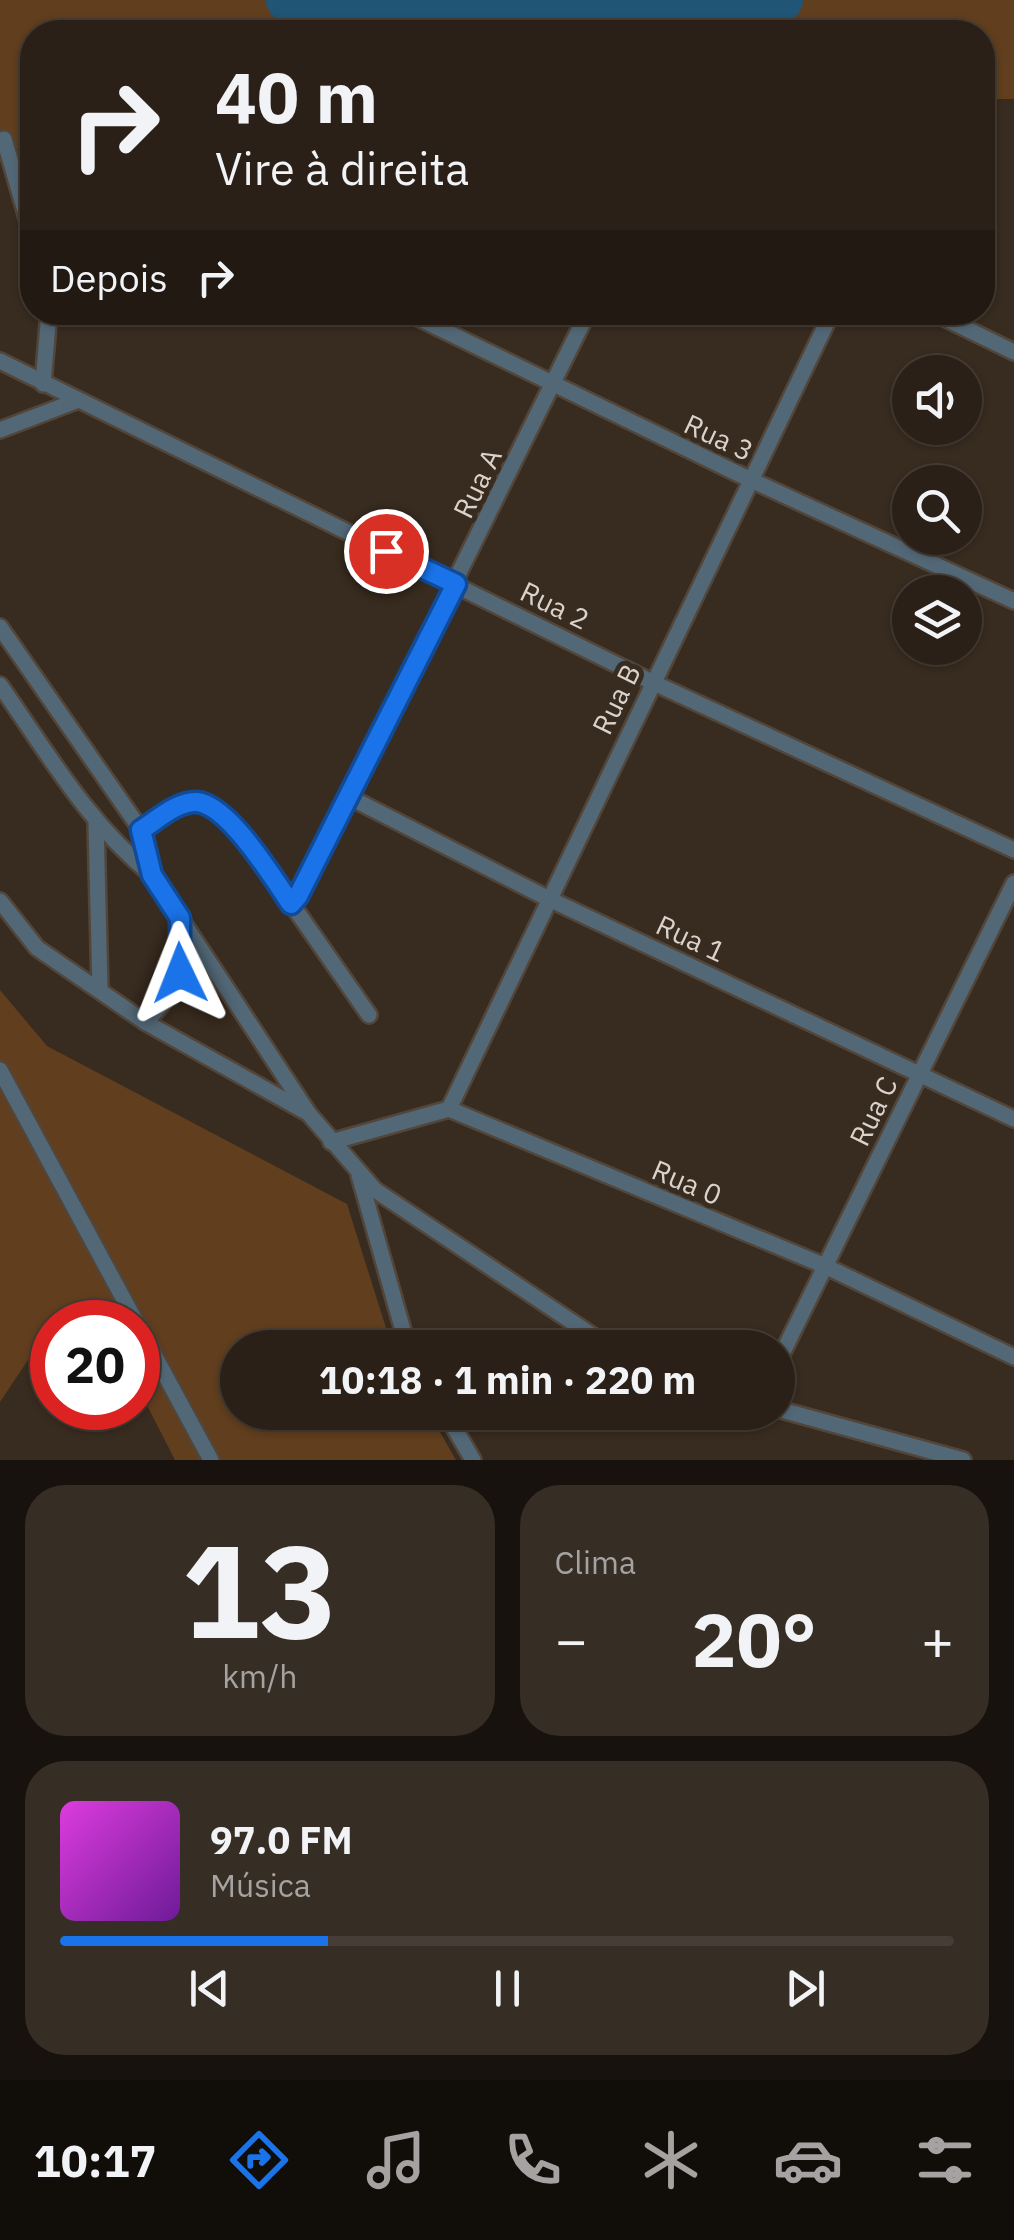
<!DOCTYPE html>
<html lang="pt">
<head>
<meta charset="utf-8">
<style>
	:root { --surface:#2a2017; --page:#362d24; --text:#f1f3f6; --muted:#a5a3a1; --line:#463e36; --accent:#1a73e8 }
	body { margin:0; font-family:"IBM Plex Sans",sans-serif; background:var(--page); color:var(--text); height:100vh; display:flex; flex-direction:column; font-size:38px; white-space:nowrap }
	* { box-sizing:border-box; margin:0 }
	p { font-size:32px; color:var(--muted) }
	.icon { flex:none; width:55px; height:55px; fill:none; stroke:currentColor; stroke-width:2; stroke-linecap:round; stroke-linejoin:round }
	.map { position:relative; height:1460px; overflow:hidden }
	.panel { display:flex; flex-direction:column; gap:25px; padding:25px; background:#17120d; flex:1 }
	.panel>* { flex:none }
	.banner { position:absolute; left:20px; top:20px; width:975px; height:305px; border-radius:40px; box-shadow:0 2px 8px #0004,0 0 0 2px var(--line); background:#2a2017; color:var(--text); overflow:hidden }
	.fabs { position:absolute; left:892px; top:355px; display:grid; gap:20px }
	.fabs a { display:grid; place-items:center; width:90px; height:90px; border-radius:50%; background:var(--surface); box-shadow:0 2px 8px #0004,0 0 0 2px var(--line); font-size:50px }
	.speed { position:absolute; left:30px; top:1300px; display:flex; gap:20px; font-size:50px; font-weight:700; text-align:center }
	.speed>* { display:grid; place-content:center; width:130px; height:130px; border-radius:50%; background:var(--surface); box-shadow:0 2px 8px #0004,0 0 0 2px var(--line); line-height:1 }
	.speed .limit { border:15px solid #d22; background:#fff; color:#111 }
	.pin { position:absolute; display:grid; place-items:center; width:85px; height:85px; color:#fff; margin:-42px; border:5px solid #fff; border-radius:50%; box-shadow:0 2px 10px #0007 }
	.me { position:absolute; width:110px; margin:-55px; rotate:358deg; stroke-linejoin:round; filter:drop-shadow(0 0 8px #0008) }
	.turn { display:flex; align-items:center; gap:35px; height:210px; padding:0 30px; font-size:45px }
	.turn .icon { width:130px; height:130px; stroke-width:2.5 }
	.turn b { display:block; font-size:70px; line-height:85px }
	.then { display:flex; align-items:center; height:95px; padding:0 30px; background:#0003; gap:20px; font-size:38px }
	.big { font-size:75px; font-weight:800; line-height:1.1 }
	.panel .tile { flex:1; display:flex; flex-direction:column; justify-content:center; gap:15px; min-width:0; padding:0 35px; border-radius:40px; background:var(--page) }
	.panel .dial { align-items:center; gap:0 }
	.dial b { font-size:130px; line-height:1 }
	.song { display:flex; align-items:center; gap:30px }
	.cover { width:120px; height:120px; border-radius:15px; background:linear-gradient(135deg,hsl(300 70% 55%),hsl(280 70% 35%)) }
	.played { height:10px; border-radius:5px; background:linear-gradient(90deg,var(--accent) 30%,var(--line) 30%) }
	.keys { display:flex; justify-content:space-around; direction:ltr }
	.heat { display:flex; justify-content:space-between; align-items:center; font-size:55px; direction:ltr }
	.panel .tiles { flex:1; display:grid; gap:25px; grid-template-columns:1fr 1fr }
	.tile:last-child { grid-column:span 2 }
	.trip { position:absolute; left:220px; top:1330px; width:575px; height:100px; border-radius:50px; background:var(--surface); box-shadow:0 2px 8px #0004,0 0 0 2px var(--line); font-weight:800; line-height:100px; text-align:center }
	.tabs { display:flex; height:160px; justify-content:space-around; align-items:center; background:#110d09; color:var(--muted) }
	.tabs .icon { width:70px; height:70px }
	.tabs .current { color:var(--accent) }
	.tabs b { font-size:45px; color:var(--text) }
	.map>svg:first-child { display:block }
	.green { fill:#603e1e }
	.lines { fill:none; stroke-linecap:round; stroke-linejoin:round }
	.river { stroke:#205575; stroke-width:42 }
	.lane-casing { stroke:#52463b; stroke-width:20 }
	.lane { stroke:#536877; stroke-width:15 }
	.route-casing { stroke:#114b97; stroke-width:25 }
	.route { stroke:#1a73e8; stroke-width:18 }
	.labels { text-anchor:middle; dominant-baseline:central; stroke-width:10; stroke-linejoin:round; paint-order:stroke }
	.street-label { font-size:28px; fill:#dad2cb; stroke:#382b1f }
</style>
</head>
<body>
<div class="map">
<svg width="1014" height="1460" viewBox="0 0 1014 1460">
	<rect width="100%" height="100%" fill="#382b1f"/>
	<g class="green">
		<polygon points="0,0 1014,0 1014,99 983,99 982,32 32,32 32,142 0,156"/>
		<polygon points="0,990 47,1046 347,1204 392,1347 238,1348 238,1412 429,1413 456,1460 175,1460 138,1388 138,1322 52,1322 52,1358 28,1360 0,1402"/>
	</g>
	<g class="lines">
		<polyline class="river" points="287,0 317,6 782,0"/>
		<g class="lane-casing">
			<g id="lane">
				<polyline points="4,139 32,235"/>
				<polyline points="406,312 751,480 1014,601"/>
				<polyline points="932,312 1014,352"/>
				<polyline points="0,361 652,682 1014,850"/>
				<polyline points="43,384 49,312"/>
				<polyline points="0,430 76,401"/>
				<polyline points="0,627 141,830 152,875"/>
				<path d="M0 685C47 752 88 824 152 875L309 1114 375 1190 611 1348"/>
				<polyline points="349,797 547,898 1014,1119"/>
				<polyline points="96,823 100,990"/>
				<path d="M141 830C157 820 177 801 197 802 229 805 273 877 291 903L299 896 588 312"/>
				<path d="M0 901 37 948 145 1022C186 984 176 969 180 918"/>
				<polyline points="291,903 369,1015"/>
				<polyline points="145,1022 306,1112"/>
				<polyline points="0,1070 136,1322"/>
				<polyline points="449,1109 832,312"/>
				<polyline points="331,1142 449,1109 825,1266 1014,1357"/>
				<polyline points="359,1175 408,1348"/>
				<polyline points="138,1325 211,1460"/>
				<polyline points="778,1362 1014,883"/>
				<polyline points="778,1409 963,1460"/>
				<polyline points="445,1412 473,1460"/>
			</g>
		</g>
		<use href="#lane" class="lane"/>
	</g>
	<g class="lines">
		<g class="route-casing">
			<path id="route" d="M180 973V918L152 875 141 830C157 820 177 801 197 802 229 805 273 878 291 904L298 896 456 584 386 551"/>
		</g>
		<use href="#route" class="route"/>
	</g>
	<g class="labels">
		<g class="street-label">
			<text transform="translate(719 437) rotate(25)">Rua 3</text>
			<text transform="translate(477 483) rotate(-64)">Rua A</text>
			<text transform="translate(555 605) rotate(26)">Rua 2</text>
			<text transform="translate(616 699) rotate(-64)">Rua B</text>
			<text transform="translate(691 938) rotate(25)">Rua 1</text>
			<text transform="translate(873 1111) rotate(-64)">Rua C</text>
			<text transform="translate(687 1182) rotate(23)">Rua 0</text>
		</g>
	</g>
</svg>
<div class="fabs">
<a><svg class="icon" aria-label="sound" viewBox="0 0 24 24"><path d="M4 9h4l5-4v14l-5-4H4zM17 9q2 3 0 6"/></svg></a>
<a><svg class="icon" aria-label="search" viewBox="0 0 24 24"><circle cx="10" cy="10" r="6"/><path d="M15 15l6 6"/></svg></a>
<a><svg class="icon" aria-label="layers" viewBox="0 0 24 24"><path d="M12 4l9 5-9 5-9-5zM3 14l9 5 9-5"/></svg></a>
</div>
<div class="speed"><div class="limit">20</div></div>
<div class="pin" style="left:386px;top:551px;background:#d93025"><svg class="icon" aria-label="arrive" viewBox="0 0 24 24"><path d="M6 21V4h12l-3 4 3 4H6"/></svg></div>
<svg class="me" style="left:180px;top:973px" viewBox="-20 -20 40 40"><path d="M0-17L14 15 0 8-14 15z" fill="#1a73e8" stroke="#fff" stroke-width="4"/></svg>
<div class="trip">10:18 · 1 min · 220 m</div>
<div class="banner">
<div class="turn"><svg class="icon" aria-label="right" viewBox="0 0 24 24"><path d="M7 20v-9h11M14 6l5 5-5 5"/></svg><div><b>40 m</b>Vire à direita</div></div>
<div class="then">Depois<svg class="icon" aria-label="right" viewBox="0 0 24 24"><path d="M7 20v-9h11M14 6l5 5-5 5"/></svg></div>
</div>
</div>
<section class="panel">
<div class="tiles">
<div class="tile dial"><b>13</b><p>km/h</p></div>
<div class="tile"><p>Clima</p>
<div class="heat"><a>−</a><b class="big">20°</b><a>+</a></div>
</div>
<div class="tile">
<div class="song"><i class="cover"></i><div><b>97.0 FM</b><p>Música</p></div></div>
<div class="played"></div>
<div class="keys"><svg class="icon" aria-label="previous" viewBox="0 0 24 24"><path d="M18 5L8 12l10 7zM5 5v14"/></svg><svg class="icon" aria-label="pause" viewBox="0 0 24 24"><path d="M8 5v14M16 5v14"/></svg><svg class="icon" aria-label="next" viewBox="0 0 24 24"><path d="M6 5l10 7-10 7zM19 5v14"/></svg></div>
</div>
</div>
</section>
<nav class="tabs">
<b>10:17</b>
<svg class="icon current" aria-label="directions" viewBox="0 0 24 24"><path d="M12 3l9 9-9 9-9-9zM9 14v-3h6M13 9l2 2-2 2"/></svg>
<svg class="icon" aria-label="music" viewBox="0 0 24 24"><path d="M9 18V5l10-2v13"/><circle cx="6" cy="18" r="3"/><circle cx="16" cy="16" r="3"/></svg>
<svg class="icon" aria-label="phone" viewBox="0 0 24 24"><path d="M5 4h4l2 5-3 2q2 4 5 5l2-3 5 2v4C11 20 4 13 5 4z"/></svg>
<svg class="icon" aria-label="climate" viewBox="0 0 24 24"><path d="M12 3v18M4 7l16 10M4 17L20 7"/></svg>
<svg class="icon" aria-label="car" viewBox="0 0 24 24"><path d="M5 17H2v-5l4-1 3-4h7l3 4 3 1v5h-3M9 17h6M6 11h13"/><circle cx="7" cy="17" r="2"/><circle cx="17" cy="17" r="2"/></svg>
<svg class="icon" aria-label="filters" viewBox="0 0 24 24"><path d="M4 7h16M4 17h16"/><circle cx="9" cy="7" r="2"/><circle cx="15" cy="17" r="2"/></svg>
</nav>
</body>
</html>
